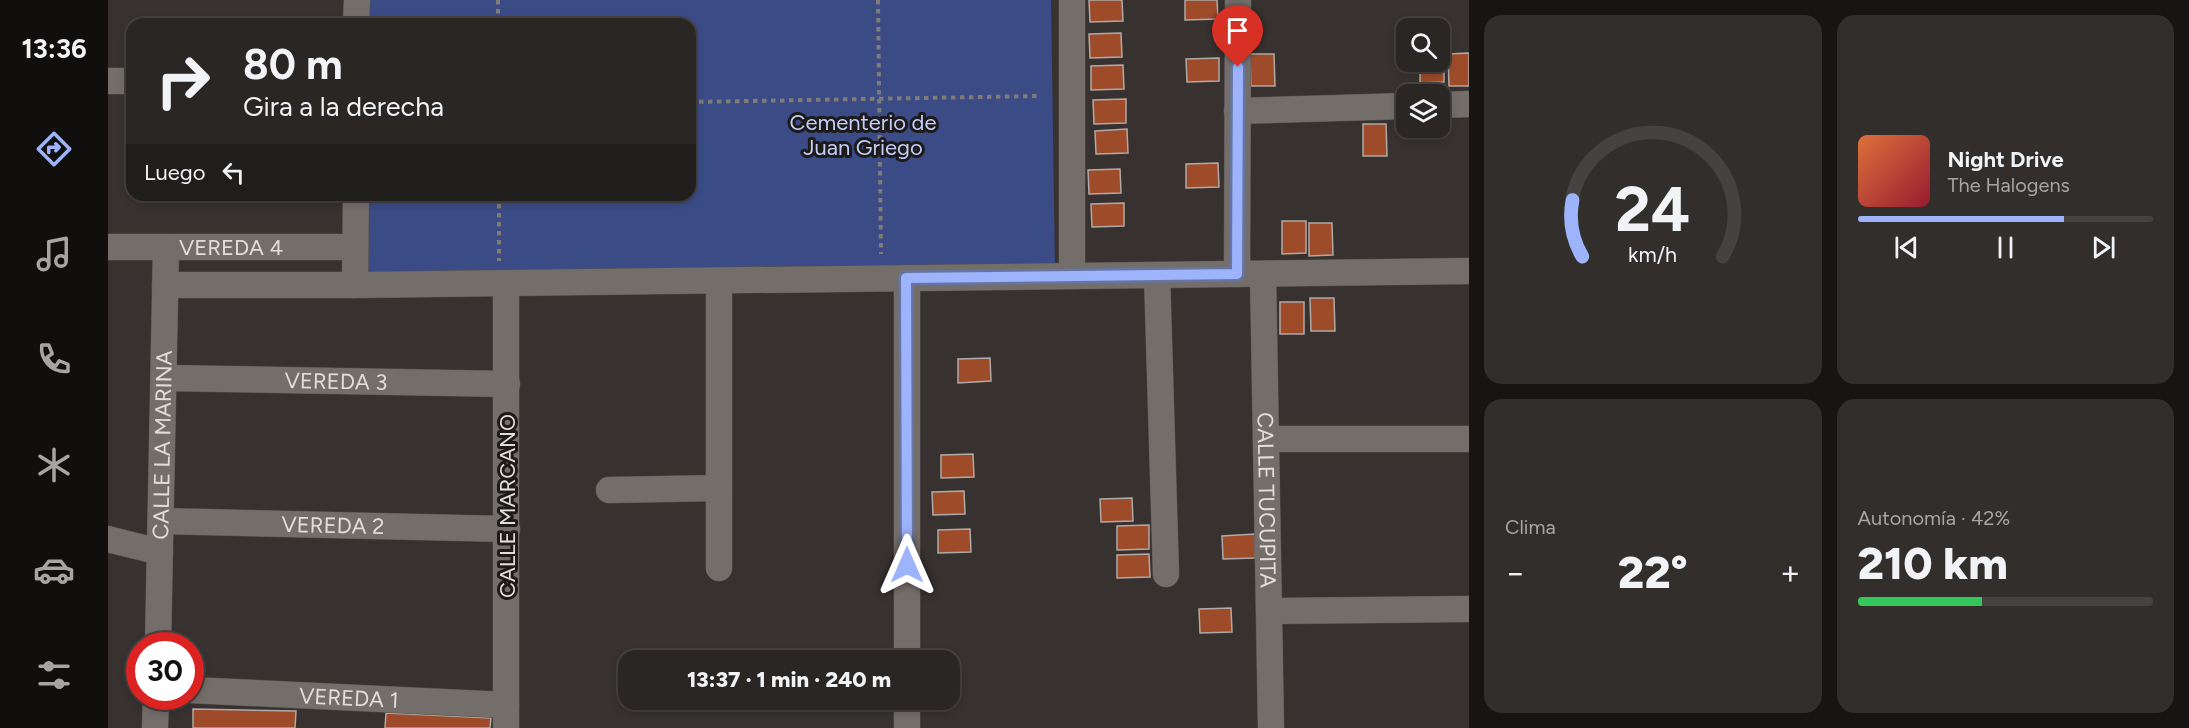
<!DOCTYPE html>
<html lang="es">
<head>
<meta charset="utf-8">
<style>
	:root { --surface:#292624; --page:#312e2c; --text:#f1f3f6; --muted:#a5a5a6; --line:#454341; --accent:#9db4fd }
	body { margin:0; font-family:Figtree,sans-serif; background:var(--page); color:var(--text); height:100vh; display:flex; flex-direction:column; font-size:22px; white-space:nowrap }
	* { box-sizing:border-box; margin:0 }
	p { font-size:20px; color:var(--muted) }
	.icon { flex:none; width:33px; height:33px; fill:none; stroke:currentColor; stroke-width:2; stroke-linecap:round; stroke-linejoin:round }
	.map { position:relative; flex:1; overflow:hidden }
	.side { display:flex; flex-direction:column; gap:15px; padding:15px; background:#171514; width:720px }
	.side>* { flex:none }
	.guide { position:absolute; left:18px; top:18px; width:570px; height:183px; border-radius:18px; box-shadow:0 3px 9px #0003,0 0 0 2px var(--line); background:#292624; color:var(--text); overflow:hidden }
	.buttons { position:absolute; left:1288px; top:18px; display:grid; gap:12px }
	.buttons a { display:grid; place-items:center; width:54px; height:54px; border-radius:12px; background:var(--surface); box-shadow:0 3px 9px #0003,0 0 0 2px var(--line); font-size:30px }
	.speed { position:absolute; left:18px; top:632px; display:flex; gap:12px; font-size:30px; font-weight:700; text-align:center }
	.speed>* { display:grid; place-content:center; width:78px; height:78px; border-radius:50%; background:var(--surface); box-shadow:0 3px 9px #0003,0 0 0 2px var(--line); line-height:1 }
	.speed .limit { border:9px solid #d22; background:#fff; color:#111 }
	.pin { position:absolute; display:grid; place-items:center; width:51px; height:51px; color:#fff; margin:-62px -26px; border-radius:50% 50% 50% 0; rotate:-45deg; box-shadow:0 0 6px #0007 }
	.pin .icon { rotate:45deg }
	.me { position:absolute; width:66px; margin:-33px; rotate:0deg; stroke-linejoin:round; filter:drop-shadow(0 0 4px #0008) }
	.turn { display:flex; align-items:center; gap:21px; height:126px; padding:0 18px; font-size:27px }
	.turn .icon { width:78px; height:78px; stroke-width:2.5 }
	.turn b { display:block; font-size:42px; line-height:51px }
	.then { display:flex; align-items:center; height:57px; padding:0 18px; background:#0003; gap:12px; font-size:22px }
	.big { font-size:45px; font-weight:800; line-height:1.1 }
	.side .tile { flex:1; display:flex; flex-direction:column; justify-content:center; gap:9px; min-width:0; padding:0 21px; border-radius:18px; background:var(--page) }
	.side .dial { align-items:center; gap:0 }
	.dial svg { height:156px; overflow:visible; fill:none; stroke:var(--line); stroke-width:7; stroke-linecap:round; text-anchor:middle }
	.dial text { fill:var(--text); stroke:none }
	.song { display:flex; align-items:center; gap:18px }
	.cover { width:72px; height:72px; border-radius:9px; background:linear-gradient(135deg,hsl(20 70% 55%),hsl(350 70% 35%)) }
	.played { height:6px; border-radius:3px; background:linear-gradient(90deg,var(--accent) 70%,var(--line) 70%) }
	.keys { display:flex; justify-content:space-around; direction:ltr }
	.heat { display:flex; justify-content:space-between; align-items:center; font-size:33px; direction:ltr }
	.charge { height:9px; border-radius:4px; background:linear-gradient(90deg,#34c759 42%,var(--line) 0) }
	.side .tiles { flex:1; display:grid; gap:15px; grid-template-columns:repeat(2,1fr) }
	.trip { position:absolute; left:510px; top:650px; width:342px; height:60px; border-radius:18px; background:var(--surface); box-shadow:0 3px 9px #0003,0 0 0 2px var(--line); font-weight:800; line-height:60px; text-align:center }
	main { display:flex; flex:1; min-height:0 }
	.tabs { display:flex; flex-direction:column; width:108px; justify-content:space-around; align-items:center; background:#100f0e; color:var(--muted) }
	.tabs .icon { width:42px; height:42px }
	.tabs .selected { color:var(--accent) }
	.tabs b { font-size:27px; color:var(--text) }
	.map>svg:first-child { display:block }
	.green { fill:#3b4b85 }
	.building { fill:#9e4b2a; stroke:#b0a9a7; stroke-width:1.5 }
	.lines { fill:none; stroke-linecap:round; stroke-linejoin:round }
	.minor-casing { stroke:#55514f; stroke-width:27 }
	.path { stroke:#7f7b79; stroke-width:4; stroke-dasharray:4.5 4.5; stroke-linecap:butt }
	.minor { stroke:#746e6b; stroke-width:26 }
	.route-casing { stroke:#6675a4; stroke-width:15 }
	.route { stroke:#9db4fd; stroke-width:10 }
	.labels { text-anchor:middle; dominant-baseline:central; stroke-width:6; stroke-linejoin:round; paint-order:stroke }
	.park-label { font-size:22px; fill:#c0cef8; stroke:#1d1a19 }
	.street-label { font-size:22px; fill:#e0dddb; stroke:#1d1a19 }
</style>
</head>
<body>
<main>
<nav class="tabs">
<b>13:36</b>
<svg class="icon selected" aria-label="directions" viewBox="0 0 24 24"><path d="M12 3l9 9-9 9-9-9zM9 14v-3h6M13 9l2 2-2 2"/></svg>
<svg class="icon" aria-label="music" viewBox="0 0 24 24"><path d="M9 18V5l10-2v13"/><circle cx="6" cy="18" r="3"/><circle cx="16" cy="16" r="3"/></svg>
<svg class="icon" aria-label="phone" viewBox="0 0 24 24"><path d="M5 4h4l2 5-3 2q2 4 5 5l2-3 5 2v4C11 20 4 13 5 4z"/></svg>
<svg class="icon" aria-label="climate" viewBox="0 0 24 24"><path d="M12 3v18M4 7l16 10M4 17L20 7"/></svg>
<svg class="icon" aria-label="car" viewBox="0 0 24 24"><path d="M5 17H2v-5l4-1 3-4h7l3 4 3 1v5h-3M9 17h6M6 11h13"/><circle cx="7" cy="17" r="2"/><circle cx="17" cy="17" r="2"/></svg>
<svg class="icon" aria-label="filters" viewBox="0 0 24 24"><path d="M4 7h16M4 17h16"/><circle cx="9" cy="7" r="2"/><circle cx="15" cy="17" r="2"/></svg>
</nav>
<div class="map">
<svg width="1361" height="728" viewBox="0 0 1361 728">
	<rect width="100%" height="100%" fill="#373230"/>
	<polygon class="green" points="258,0 943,0 947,268 259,274 259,195 582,195 582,24 258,24"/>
	<g class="building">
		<polygon points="981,0 1014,0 1015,21 982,22"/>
		<polygon points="1077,0 1109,0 1110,19 1077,20"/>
		<polygon points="1013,33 1014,57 982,58 981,34"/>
		<polygon points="1332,50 1336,50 1336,82 1312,83 1312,62 1332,62"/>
		<polygon points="1361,53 1361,86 1341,86 1340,54"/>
		<polygon points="1142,54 1166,54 1167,86 1143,86"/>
		<polygon points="1111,58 1111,81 1079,82 1078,59"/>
		<polygon points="1015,65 1016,89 983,90 983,66"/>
		<polygon points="1018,99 1018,123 986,124 985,100"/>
		<polygon points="1255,124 1278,124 1279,156 1255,156"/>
		<polygon points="1019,129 1020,153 988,154 987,131"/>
		<polygon points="1110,163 1111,187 1078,188 1078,164"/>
		<polygon points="1012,169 1013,193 981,194 980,170"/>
		<polygon points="1016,203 1016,226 984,227 983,204"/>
		<polygon points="1174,221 1198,221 1198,253 1174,254"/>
		<polygon points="1201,223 1224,223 1225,255 1201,256"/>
		<polygon points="1202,298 1226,298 1227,331 1203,331"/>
		<rect x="1172" y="302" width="24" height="32"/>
		<polygon points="882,358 883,381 850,383 850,359"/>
		<polygon points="865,454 866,477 833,478 833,455"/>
		<polygon points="856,491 857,514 825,515 824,492"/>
		<polygon points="1024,498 1025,521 993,522 992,499"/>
		<polygon points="1041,525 1041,549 1009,550 1009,526"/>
		<polygon points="862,529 863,552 830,553 830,530"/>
		<polygon points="1147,534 1147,558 1115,559 1114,536"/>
		<polygon points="1041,554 1042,577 1009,578 1009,555"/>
		<polygon points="1123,608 1124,632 1092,633 1091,609"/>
		<polygon points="85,709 188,711 187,728 85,728"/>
		<polygon points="278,713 383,718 382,728 277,728"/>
	</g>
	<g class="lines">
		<g class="minor-casing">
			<g id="minor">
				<polyline points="964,0 964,276"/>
				<polyline points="248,24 249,0"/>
				<polyline points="0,81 24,81"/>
				<polyline points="1332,105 1361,104"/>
				<polyline points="1129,111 1299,106"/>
				<path id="s1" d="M0 247H247"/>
				<polyline points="1129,274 1130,0"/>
				<path id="s2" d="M1155 274 1163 728"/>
				<polyline points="1049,275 1058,574"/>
				<polyline points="799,278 799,660"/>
				<polyline points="611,281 611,568"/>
				<polyline points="57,285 247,285 1361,271"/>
				<polyline points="247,285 248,195"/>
				<path id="s3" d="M57 378 399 384"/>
				<polyline points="1158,439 1361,439"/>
				<polyline points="501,490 611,488"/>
				<path id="s4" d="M53 521 399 529"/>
				<polyline points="0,539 52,552"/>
				<polyline points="1161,611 1361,609"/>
				<path id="s5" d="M50 645 58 247"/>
				<path id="s6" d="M82 690 398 705"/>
				<polyline points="799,699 799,728"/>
				<polyline points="47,728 48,696"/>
				<polyline points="398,728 398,283"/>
			</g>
		</g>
		<g class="path">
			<polyline points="390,0 390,24"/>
			<polyline points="770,0 773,254"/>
			<polyline points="582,102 931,96"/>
			<polyline points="391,195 391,261"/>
		</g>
		<use href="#minor" class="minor"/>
	</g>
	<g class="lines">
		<g class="route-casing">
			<polyline id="route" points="799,565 798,278 1129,274 1130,67"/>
		</g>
		<use href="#route" class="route"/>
	</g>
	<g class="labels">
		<g class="park-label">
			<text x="755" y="122">Cementerio de<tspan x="755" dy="25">Juan Griego</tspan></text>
		</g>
		<g class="street-label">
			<text stroke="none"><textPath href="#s1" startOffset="123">VEREDA 4</textPath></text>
			<text stroke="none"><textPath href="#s3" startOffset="171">VEREDA 3</textPath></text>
			<text stroke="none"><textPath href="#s5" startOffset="200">CALLE LA MARINA</textPath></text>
			<text stroke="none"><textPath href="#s2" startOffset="226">CALLE TUCUPITA</textPath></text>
			<text transform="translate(399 506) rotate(-90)">CALLE MARCANO</text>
			<text stroke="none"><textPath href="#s4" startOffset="172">VEREDA 2</textPath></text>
			<text stroke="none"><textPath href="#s6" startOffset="159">VEREDA 1</textPath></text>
		</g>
	</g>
</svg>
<div class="buttons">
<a><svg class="icon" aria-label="search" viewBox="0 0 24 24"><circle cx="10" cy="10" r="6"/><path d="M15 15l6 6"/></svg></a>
<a><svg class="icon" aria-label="layers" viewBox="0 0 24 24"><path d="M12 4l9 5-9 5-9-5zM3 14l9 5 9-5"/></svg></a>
</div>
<div class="speed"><div class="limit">30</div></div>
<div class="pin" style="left:1130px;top:67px;background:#d93025"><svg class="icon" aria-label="arrive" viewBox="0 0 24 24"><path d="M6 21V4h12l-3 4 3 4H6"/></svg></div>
<svg class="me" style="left:799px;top:565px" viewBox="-20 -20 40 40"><path d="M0-17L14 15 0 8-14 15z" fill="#9db4fd" stroke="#fff" stroke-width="4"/></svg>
<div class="trip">13:37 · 1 min · 240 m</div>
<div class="guide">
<div class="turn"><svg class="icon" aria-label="right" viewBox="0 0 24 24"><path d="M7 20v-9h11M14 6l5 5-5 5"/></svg><div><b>80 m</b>Gira a la derecha</div></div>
<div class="then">Luego<svg class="icon" aria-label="left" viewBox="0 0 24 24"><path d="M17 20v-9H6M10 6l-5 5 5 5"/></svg></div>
</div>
</div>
<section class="side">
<div class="tiles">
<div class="tile dial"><svg viewBox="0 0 100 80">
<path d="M14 69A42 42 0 1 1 86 69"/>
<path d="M14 69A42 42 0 0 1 9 40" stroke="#9db4fd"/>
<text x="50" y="56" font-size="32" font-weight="700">24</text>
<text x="50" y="72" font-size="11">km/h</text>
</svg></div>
<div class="tile">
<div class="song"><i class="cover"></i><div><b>Night Drive</b><p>The Halogens</p></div></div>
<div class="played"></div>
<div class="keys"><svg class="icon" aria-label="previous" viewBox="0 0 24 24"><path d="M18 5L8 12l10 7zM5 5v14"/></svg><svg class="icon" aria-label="pause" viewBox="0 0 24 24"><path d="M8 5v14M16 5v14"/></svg><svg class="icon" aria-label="next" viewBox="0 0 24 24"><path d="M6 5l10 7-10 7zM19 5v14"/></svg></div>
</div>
<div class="tile"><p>Clima</p>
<div class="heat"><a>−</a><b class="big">22°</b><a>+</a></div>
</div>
<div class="tile"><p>Autonomía · 42%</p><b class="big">210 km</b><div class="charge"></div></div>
</div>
</section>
</main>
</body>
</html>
